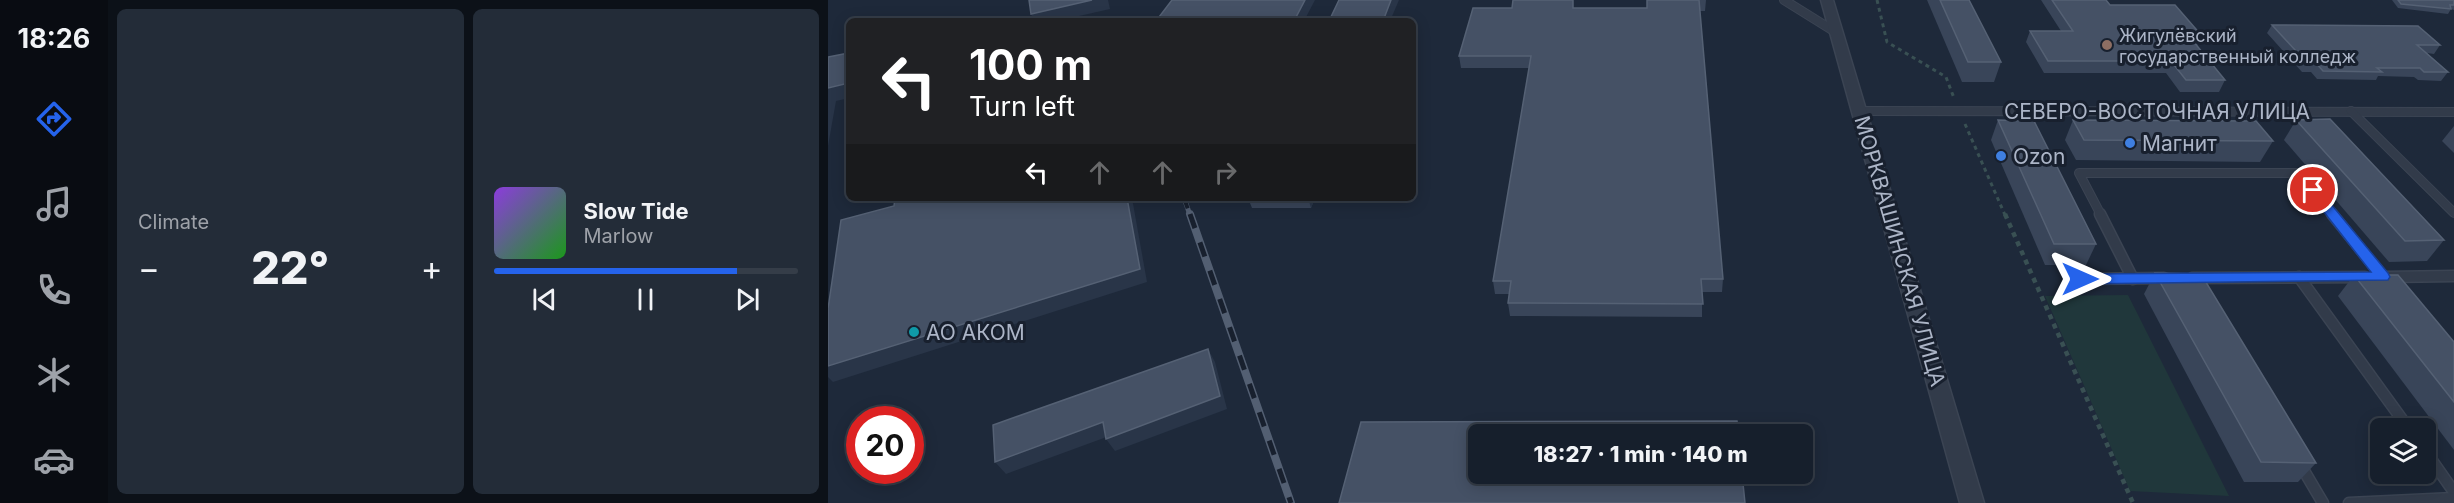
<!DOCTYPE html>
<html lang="en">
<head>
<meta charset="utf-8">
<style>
	:root { --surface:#161f2c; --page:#232c38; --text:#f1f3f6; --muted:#9ea2a9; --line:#353d48; --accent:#2563eb }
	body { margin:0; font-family:Inter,sans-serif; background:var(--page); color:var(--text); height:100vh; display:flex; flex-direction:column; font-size:22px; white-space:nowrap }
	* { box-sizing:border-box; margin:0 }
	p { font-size:20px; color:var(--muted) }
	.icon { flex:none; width:33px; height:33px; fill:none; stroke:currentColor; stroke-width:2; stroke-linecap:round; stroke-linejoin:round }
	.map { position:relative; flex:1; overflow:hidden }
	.sheet { display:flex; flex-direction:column; gap:9px; padding:9px; background:#0c1118; width:720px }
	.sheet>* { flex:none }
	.hud { position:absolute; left:18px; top:18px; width:570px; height:183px; border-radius:9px; box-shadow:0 3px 15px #0003,0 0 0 2px var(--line); background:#202124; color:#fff; overflow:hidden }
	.controls { position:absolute; left:1542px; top:418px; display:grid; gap:12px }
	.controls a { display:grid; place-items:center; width:66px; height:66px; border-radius:9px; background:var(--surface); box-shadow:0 3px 15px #0003,0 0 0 2px var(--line); font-size:30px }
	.speed { position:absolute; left:18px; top:406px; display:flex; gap:12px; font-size:30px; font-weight:700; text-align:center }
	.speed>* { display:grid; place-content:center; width:78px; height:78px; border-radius:50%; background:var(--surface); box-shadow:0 3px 15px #0003,0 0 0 2px var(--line); line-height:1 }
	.speed .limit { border:9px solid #d22; background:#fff; color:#111 }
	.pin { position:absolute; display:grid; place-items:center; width:51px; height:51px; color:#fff; margin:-26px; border:3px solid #fff; border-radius:50%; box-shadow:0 2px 6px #0007 }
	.me { position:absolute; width:66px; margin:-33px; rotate:90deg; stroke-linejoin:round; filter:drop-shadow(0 0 4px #0008) }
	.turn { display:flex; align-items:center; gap:21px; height:126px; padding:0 24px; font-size:27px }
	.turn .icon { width:78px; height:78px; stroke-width:2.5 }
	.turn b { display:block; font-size:42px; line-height:51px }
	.lanes { display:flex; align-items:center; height:57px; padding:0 24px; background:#0003; justify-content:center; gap:30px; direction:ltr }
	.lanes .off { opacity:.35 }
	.big { font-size:45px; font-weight:800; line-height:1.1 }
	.sheet .card { flex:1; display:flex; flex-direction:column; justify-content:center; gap:9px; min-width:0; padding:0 21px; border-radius:9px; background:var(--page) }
	.song { display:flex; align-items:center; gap:18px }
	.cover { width:72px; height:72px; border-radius:9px; background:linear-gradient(135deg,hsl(270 70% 55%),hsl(120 70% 35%)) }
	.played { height:6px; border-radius:3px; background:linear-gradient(90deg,var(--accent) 80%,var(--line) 80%) }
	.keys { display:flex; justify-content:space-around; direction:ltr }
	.heat { display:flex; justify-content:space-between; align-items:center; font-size:33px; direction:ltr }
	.sheet .tiles { flex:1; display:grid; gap:9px; grid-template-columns:repeat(2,1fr) }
	.trip { position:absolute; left:640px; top:424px; width:345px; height:60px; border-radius:9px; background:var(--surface); box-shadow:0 3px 15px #0003,0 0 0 2px var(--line); font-weight:800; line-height:60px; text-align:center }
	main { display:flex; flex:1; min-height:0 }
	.tab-bar { display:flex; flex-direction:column; width:108px; justify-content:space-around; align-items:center; background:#090c12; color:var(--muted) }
	.tab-bar .icon { width:42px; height:42px }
	.tab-bar .active { color:var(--accent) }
	.tab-bar b { font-size:27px; color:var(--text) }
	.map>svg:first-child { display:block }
	.green { fill:#20373b }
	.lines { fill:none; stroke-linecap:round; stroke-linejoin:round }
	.service-far1-casing { stroke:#3b4453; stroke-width:10 }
	.service-casing { stroke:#3b4453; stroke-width:13 }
	.minor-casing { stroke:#3b4453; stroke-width:3 }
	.path-far1 { stroke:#395053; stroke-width:3; stroke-dasharray:4 4; stroke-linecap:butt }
	.path { stroke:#395053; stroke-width:4.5; stroke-dasharray:5 5; stroke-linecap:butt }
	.service-far1 { stroke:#323b4a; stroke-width:8 }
	.service { stroke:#323b4a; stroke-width:10 }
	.minor { fill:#323b4a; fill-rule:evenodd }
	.rail-far1-casing { stroke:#535f72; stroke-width:5 }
	.rail-casing { stroke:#535f72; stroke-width:8 }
	.rail-far1 { stroke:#18202e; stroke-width:4; stroke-dasharray:11; stroke-linecap:butt }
	.rail { stroke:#18202e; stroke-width:5; stroke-dasharray:15; stroke-linecap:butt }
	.wall { fill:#394559 }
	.shaded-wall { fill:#293548 }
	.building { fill:#455165; stroke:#556174; stroke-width:1.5 }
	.route { fill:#2563eb; stroke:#184099; stroke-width:1.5 }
	.education-dot { fill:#8d6e63; stroke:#18202e; stroke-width:2 }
	.shop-dot { fill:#3f7fe0; stroke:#18202e; stroke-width:2 }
	.culture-dot { fill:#0f9aa8; stroke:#18202e; stroke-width:2 }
	.labels { text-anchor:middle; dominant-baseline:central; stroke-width:6; stroke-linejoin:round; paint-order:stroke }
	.far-poi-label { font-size:18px; fill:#acb5c7; stroke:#18202e; text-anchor:start }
	.street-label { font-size:21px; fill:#acb5c7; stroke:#18202e }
	.poi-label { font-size:21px; fill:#acb5c7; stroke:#18202e; text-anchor:start }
</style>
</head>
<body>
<main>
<nav class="tab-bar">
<b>18:26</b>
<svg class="icon active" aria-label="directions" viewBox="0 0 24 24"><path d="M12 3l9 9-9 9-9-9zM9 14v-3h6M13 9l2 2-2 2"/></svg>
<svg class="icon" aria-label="music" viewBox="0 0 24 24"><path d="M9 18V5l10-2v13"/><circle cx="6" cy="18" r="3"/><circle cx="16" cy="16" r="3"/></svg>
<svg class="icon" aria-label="phone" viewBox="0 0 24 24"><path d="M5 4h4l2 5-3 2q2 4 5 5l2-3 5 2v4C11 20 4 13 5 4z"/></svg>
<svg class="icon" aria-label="climate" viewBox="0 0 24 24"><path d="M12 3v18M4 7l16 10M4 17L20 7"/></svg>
<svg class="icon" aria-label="car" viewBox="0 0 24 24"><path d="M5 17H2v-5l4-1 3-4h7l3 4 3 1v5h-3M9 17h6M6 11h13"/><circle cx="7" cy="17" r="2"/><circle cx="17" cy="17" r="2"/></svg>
</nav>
<section class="sheet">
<div class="tiles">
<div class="card"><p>Climate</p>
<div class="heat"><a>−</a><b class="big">22°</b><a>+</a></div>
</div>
<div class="card">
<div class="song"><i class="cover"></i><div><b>Slow Tide</b><p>Marlow</p></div></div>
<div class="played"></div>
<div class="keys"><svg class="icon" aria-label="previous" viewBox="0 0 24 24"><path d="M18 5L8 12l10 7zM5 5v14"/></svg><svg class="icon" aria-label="pause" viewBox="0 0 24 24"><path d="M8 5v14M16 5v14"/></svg><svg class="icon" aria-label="next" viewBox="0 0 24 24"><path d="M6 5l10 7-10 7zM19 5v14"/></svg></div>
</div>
</div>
</section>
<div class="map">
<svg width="1626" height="503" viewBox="0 0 1626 503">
	<rect width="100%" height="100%" fill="#1e293a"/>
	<polygon class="green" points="1300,295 1401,496 1302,491 1217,296"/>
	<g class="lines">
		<g class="service-far1-casing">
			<g id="service-far1">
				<polyline points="956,0 1009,33"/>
				<polyline points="1031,111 1626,112"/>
				<polyline points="1523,111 1626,213"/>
				<polyline points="1273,215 1251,173 1471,173 1505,215"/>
			</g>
		</g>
		<g class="service-casing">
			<g id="service">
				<polyline points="1272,214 1305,279"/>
				<polyline points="1504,214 1555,277"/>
				<polyline points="1471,277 1581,429"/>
				<polyline points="1559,277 1626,276"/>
				<polyline points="1364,278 1537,277"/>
				<polyline points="1252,279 1336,278"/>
				<polyline points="1598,452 1626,492"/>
				<polyline points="1472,464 1495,503"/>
				<polyline points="1521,503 1626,498"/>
			</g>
		</g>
		<g class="minor-casing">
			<polygon id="minor" points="993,0 1005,0 1156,503 1132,503"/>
		</g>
		<g class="path-far1">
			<polyline points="1049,0 1059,42 1118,77 1126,98"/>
			<polyline points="1137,124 1177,215"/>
		</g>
		<polyline class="path" points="1177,214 1305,503"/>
		<use href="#service-far1" class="service-far1"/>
		<use href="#service" class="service"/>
		<use href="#minor" class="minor"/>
		<g class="rail-far1-casing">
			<polyline id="rail-far1" points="356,198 362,215"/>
		</g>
		<g class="rail-casing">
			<polyline id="rail" points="362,214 463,503"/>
		</g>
		<use href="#rail-far1" class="rail-far1"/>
		<use href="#rail" class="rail"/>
	</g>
	<g class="wall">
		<polygon points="819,0 878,0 877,11 872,11 895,279 894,292 874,292 874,317 682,316 680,303 681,294 667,294 665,281 701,68 633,68 631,56 746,8 819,8"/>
		<polygon points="1099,0 1141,0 1173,62 1166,82 1134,82"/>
		<polygon points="1213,0 1278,0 1282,5 1374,36 1369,46 1397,80 1391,92 1352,92 1338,73 1216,73 1198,42 1202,31 1233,31"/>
		<polygon points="1564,0 1626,0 1626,10 1623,9 1620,14 1570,8"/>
		<polygon points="1444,25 1612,45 1606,54 1599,53 1620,72 1613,81 1590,80 1586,77 1550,76 1548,80 1489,79 1483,72 1474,72 1439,33"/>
		<polygon points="1170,120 1268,244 1258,265 1217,265 1163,140"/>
		<polygon points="1245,120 1445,141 1432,162 1248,160 1237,140"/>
		<polygon points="1468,120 1616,240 1599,261 1561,262 1456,140"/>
		<polygon points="1626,126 1626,153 1614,141"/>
		<polygon points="420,198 487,198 483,208 424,208"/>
		<polygon points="1327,273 1488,463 1470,482 1416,482 1316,294"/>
		<polygon points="1526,275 1626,342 1626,450 1510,296"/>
	</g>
	<g class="shaded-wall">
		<polygon points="264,0 280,0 282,9 229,21 206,21 203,14"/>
		<polygon points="477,0 487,0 476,21 466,21"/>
		<polygon points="563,0 571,0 562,21 555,21"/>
		<polygon points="21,83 21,98 8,101 0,146 0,88"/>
		<polygon points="299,198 304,198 319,282 5,382 0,377 0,366"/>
		<polygon points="480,198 487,198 483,208"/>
		<polygon points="380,349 387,362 399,409 287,451 278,439"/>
		<polygon points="275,422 284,435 178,474 167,462"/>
	</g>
	<g class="building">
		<polygon points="201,0 264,0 203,14"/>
		<polygon points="344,0 477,0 466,21 328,21"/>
		<polygon points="511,0 563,0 555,21 501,21"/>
		<polygon points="685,0 745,0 745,8 819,8 819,0 871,0 895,279 873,279 875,304 680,303 683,281 665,281 703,56 631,56 645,8 684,8"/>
		<polygon points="1112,0 1141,0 1173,62 1140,62"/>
		<polygon points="1224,0 1278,0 1282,5 1347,5 1374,36 1361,36 1397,80 1358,80 1343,61 1220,61 1202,31 1245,31"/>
		<polygon points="1570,0 1626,0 1626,5 1622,5 1623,9 1573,4"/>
		<polygon points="1444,25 1590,26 1612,45 1589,45 1620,72 1596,72 1592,68 1549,68 1554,72 1495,71 1488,63 1479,63"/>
		<polygon points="21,53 21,83 0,88 0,57"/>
		<polygon points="1502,119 1616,240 1577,241 1468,120"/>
		<polygon points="1170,120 1206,121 1268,244 1226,244"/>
		<polygon points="1245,120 1428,121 1445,141 1256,140"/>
		<polygon points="67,198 299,198 312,269 0,366 0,309 13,220 66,206"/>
		<polygon points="1327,273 1373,274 1488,463 1433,462"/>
		<polygon points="1526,275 1570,275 1626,342 1626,402"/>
		<polygon points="380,349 392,396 278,439 275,422 167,462 165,425"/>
		<polygon points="909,421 911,435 651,435 651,474 914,474 917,503 511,503 533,422"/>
	</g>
	<polygon class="route" points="1485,186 1489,187 1560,273 1562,277 1560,280 1252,284 1245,279 1252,274 1543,272 1481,193 1479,190 1481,187"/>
	<circle class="education-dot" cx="1279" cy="45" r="6"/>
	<g class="shop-dot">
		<circle cx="1302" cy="143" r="6"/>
		<circle cx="1173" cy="156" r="6"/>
	</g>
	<circle class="culture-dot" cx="86" cy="332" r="6"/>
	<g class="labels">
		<g class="far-poi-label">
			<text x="1291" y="35">Жигулёвский<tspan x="1291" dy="21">государственный колледж</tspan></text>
		</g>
		<g class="street-label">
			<text x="1329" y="111">СЕВЕРО-ВОСТОЧНАЯ УЛИЦА</text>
			<text transform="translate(1072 251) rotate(74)">МОРКВАШИНСКАЯ УЛИЦА</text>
		</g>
		<g class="poi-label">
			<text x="1314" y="143">Магнит</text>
			<text x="1185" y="156">Ozon</text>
			<text x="98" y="332">АО АКОМ</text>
		</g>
	</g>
</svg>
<div class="controls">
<a><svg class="icon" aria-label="layers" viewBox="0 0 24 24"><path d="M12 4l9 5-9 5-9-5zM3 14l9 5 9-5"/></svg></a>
</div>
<div class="speed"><div class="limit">20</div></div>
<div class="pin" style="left:1485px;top:190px;background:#d93025"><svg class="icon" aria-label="arrive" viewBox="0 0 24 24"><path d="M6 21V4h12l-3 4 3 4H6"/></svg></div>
<svg class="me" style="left:1252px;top:279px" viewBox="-20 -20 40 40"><path d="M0-17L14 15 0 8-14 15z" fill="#2563eb" stroke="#fff" stroke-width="4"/></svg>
<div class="trip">18:27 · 1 min · 140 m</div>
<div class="hud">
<div class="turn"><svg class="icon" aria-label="left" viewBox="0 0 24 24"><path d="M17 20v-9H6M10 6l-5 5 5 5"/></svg><div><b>100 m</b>Turn left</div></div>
<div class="lanes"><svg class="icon" aria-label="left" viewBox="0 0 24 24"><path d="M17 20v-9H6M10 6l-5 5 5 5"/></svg><svg class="icon off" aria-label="ahead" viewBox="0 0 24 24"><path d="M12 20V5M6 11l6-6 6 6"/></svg><svg class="icon off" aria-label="ahead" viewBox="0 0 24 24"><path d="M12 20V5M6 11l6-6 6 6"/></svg><svg class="icon off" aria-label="right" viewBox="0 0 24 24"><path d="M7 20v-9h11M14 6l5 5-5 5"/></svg></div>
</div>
</div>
</main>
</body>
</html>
